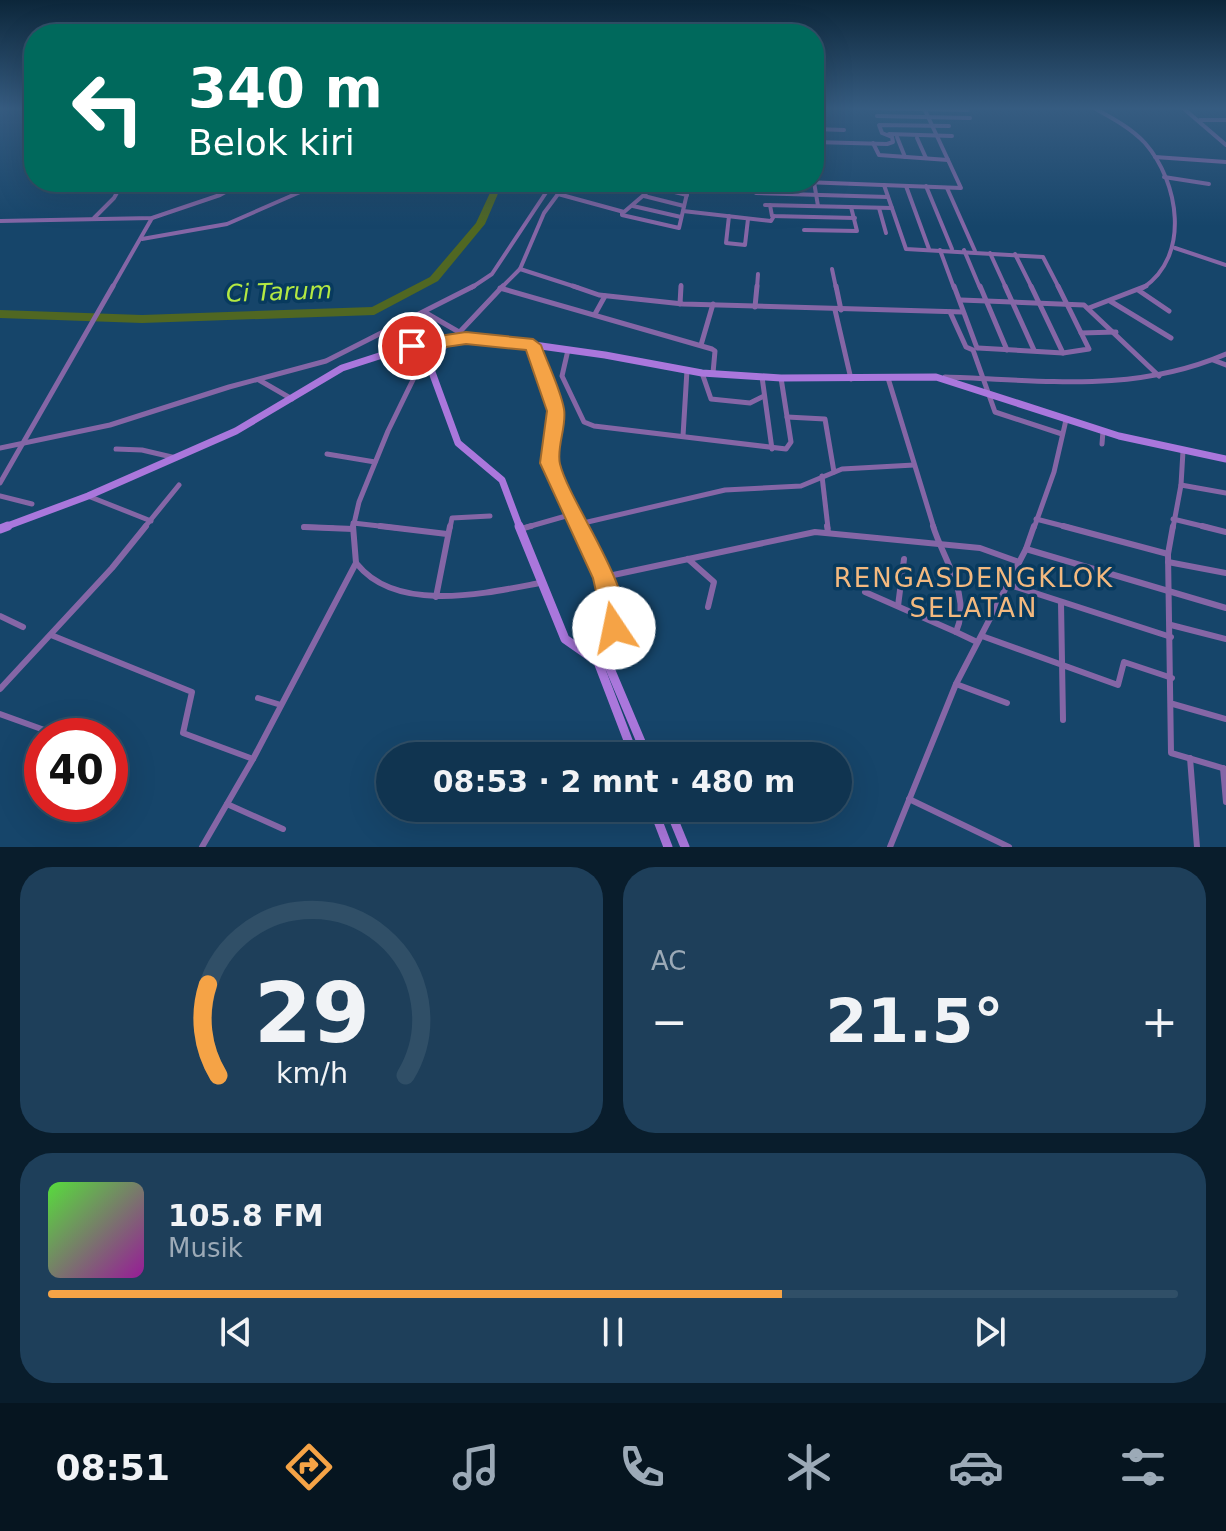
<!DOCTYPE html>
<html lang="id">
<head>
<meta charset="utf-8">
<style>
	:root { --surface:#103450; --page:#1e3f5a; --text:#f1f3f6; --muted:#9caab7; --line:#304f67; --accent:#f5a346 }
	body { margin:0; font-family:"DejaVu Sans",sans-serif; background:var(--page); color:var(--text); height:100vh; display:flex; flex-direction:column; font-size:30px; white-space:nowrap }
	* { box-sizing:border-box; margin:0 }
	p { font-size:26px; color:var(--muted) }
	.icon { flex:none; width:44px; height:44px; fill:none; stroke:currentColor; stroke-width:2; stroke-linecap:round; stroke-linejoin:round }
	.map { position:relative; height:847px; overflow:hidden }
	.panel { display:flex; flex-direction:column; gap:20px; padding:20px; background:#091d2c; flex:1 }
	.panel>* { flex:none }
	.guide { position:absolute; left:24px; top:24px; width:800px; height:168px; border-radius:32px; box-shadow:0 8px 32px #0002,0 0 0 2px var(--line); background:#00695c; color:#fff; overflow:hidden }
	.speed { position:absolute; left:24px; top:718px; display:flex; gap:16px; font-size:40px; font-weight:700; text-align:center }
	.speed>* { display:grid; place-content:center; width:104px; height:104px; border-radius:50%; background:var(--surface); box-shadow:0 8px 32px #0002,0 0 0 2px var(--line); line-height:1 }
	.speed .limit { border:12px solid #d22; background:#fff; color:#111 }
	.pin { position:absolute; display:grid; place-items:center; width:68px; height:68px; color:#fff; margin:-34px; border:4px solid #fff; border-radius:50%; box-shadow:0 2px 8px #0007 }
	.me { position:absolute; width:88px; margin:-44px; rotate:349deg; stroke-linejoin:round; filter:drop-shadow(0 0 6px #0008) }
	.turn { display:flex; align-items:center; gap:28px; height:168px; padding:0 32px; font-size:36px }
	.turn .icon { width:104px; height:104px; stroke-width:2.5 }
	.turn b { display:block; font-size:56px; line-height:68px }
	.big { font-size:60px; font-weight:700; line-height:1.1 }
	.panel .card { flex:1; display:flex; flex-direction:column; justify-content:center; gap:12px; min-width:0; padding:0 28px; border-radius:32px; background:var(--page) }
	.panel .dial { align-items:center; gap:0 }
	.dial svg { height:208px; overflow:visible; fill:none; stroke:var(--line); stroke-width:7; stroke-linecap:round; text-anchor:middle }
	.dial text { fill:var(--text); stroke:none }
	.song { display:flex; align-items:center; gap:24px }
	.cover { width:96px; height:96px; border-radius:12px; background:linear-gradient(135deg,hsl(110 70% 55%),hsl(300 70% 35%)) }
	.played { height:8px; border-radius:4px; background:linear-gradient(90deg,var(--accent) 65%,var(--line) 65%) }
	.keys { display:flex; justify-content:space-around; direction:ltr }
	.heat { display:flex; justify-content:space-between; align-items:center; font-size:44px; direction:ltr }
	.panel .tiles { flex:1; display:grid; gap:20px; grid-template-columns:1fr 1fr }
	.card:last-child { grid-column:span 2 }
	.trip { position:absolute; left:376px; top:742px; width:476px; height:80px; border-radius:40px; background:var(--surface); box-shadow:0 8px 32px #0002,0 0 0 2px var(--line); font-weight:700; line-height:80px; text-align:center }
	.tabs { display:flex; height:128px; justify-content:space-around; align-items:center; background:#061520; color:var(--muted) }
	.tabs .icon { width:56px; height:56px }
	.tabs .selected { color:var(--accent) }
	.tabs b { font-size:36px; color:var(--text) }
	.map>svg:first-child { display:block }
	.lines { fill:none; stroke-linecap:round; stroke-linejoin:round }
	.river { fill:#506722; fill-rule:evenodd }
	.street-far2 { stroke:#8566a6; stroke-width:4 }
	.street-far1 { stroke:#8566a6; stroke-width:5 }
	.street { stroke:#8566a6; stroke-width:6 }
	.secondary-far1 { stroke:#aa77dc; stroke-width:7 }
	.secondary { stroke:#aa77dc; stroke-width:9 }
	.route { fill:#f5a346; stroke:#9f6a2e; stroke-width:2 }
	.labels { text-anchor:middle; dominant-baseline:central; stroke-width:7; stroke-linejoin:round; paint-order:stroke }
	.water-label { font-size:24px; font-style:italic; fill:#b4e942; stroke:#083a5e }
	.quarter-label { font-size:26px; letter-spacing:2px; fill:#f3b97f; stroke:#083a5e }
</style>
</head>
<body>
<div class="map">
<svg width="1226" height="847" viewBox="0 0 1226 847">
	<rect width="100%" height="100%" fill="#16456a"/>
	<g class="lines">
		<polygon class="river" points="495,182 503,182 485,224 438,281 374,315 142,323 0,318 0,310 142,315 372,307 430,277 476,223"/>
		<g class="street-far2">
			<polyline points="870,108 968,110"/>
			<path d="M1094 108C1112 118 1131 128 1145 143 1179 182 1191 256 1143 288"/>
			<polyline points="1183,108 1226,145"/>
			<polyline points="877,116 970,118"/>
			<polyline points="1200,120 1226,120"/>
			<polyline points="814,121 819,121"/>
			<polyline points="814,129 844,130"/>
			<polyline points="889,134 952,136"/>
			<polyline points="897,137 905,157"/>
			<polyline points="917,138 926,158"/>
			<polyline points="814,142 887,144 893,142 892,137 882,133 879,125 949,126"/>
			<polyline points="873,143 879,155 948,160"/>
			<polyline points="1155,157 1226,162"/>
			<polyline points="1164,177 1209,184"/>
			<polyline points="804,182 961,188 924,108"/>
			<polyline points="814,182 818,206"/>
			<polyline points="884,185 906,249 1043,257 1059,288"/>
			<polyline points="906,186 929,249"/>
			<polyline points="926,186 952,249"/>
			<polyline points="654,187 687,195"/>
			<polyline points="947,188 975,251"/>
			<polyline points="756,193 888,197"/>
			<polyline points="558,194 624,212 659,182"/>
			<polyline points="644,196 684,206"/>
			<polyline points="765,205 892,208"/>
			<polyline points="770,205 772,216 855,218"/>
			<polyline points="633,206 681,217"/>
			<polyline points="879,208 886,233"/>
			<polyline points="683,211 771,221 774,216"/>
			<polyline points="622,212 622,215 679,228 689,185 674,182"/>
			<polyline points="729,216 726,243 745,245 748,219"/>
			<polyline points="94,218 114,198 123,182"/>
			<polyline points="0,221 152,218 220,195 243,182"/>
			<polyline points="804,230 857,231 851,207"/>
			<polyline points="142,239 227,224 323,182"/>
			<polyline points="1175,248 1226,265"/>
			<polyline points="940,250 954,288"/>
			<polyline points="964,250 980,288"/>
			<polyline points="990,253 1006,288"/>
			<polyline points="1015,254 1032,288"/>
			<polyline points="520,269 579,288"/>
			<polyline points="832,269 836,288"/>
			<polyline points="112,288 152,218"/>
			<polyline points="471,288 492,274 553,182"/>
			<polyline points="501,288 520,269 544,213 567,182"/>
			<polyline points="681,288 681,285"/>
			<polyline points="757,288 758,274"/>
		</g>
		<g class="street-far1">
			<polyline points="573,286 599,295 683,304 963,312"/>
			<polyline points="836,286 841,310"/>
			<polyline points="954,286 977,348"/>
			<polyline points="980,286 1007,350"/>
			<polyline points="1005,286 1034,350"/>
			<polyline points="1031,286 1063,353"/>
			<polyline points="500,288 712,349 715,351 713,373"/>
			<polyline points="1138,290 1169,311"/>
			<polyline points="961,300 1084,305 1159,376"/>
			<polyline points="1110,301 1171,338"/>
			<polyline points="680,304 681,286"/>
			<polyline points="755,307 757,286"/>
			<polyline points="1089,308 1146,286"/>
			<polyline points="835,310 851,379"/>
			<polyline points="950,312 966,347 973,350 995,412 1062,434"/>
			<polyline points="426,313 459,332"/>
			<polyline points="595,314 605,296"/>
			<polyline points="1081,333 1116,332"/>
			<polyline points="454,338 503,286"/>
			<polyline points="701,345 713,304"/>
			<polyline points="978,348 1063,353 1089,349 1058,286"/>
			<polyline points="568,350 562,376 584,422 594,426 786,449 791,442 781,378"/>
			<polyline points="1213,360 1226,365"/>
			<polyline points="702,373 711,399 750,403 764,396"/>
			<polyline points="762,377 772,449"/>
			<path d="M945 377C1043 380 1133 394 1226 354"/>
			<polyline points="888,378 934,528"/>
			<polyline points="259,380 292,399"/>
			<polyline points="787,417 825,419 834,472"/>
			<polyline points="683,436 687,370"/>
			<polyline points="1102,444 1103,431"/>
			<polyline points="0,448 110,425 229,387 326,361 474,286"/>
			<polyline points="116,449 142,450 176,458"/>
			<polyline points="327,454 375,462"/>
			<polyline points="822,476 828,528"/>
			<polyline points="0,483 113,286"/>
			<polyline points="1181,485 1226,493"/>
			<polyline points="0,496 32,504"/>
			<polyline points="88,496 151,521"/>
			<polyline points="1036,519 1071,528"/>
			<polyline points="1173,519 1210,528"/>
			<polyline points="353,523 397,528"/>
			<polyline points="579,524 725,490 801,486 842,469 914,465"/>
			<polyline points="304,527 333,528"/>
			<polyline points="144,528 179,485"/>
			<polyline points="353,528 359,502 388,431 431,343"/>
			<polyline points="450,528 452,518 490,516"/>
			<polyline points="524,528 573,514"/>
			<polyline points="1034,528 1054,472 1066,420"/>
			<polyline points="1173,528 1181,485 1183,451"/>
		</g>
		<g class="street">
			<polyline points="380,526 447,534"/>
			<polyline points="827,526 828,532"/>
			<path d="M933 526C943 559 972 596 956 632L977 642"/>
			<polyline points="1063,526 1168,554"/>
			<polyline points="1173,526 1168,554 1171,753 1226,769"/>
			<polyline points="1202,526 1226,532"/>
			<polyline points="304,527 353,529"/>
			<polyline points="521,529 531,526"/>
			<polyline points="1026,549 1226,608"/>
			<polyline points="688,559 714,582 708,607"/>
			<polyline points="1168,562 1226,573"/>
			<path d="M357 564C397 614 487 593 540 583"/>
			<polyline points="604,577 815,532 980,548 1019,562"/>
			<polyline points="1007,584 1171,637"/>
			<polyline points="865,592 956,632"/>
			<polyline points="436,597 450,526"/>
			<polyline points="1061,603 1063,720"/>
			<polyline points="898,606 904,559"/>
			<polyline points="0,616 23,627"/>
			<polyline points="1171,625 1226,639"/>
			<polyline points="51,635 192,692 183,733 253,759"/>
			<polyline points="982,636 1118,685 1124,662 1172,678"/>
			<polyline points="956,684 1007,703"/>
			<polyline points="0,689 112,568 146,526"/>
			<polyline points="258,698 281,705"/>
			<polyline points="1173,704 1226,719"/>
			<polyline points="0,714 61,736"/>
			<polyline points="1190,758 1197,847"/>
			<polyline points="1223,768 1226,802"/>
			<polyline points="909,799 1009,847"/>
			<polyline points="227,804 283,829"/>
			<polyline points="202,847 253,759 356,563 353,526"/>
			<polyline points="890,847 956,684 1026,549 1034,526"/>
		</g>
		<g class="secondary-far1">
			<polyline points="448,341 429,364 458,443 502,480 520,528"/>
			<polyline points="533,345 556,411 550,463 580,528"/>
			<polyline points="2,528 88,496 236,431 342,368 404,348 454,338 491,339 605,355 702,373 781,378 936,377 1119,436 1226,459"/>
		</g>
		<g class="secondary">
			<polyline points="519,526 565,639 598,662 634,756"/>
			<polyline points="579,526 603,577 613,611 614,628 606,659 647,756"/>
			<polyline points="0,529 8,526"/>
			<polyline points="653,808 668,847"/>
			<polyline points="669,808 685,847"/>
		</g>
	</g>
	<linearGradient id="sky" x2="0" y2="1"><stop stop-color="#0c263a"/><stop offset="0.48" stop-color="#365c81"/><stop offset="1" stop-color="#365c81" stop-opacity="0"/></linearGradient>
	<rect width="1226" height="226" fill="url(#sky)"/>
	<path class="route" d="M466 332 533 339 541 345C548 365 560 388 564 409 567 427 556 447 560 464 571 507 640 594 622 636L614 639 606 636 593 578 540 463 547 411 526 350 466 344 412 352 404 346 412 340Z"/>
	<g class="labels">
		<g class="water-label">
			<text transform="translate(279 292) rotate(-2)">Ci Tarum</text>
		</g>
		<g class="quarter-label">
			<text x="974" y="578">RENGASDENGKLOK<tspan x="974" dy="30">SELATAN</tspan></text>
		</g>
	</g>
</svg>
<div class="speed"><div class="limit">40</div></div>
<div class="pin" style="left:412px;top:346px;background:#d93025"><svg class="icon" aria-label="arrive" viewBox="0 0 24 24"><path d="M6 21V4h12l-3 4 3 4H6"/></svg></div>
<svg class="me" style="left:614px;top:628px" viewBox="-20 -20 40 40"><circle r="19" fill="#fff"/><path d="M0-13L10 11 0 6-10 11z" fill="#f5a346"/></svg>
<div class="trip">08:53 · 2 mnt · 480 m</div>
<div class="guide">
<div class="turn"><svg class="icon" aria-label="left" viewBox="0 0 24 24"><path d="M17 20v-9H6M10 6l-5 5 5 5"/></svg><div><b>340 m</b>Belok kiri</div></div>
</div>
</div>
<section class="panel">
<div class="tiles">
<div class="card dial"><svg viewBox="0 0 100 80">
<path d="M14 69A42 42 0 1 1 86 69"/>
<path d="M14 69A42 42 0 0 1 10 34" stroke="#f5a346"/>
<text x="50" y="56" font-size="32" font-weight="700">29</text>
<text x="50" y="72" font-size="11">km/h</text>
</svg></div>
<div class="card"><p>AC</p>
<div class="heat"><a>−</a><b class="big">21.5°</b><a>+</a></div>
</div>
<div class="card">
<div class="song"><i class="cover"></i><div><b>105.8 FM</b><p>Musik</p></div></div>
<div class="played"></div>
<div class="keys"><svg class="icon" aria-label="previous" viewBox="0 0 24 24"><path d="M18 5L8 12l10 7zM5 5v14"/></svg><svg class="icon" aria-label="pause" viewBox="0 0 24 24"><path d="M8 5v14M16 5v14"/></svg><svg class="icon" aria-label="next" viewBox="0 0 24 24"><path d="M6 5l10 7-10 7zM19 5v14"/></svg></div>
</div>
</div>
</section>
<nav class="tabs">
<b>08:51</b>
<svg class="icon selected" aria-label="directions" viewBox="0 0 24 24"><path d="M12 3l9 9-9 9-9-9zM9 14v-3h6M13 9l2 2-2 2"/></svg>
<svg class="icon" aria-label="music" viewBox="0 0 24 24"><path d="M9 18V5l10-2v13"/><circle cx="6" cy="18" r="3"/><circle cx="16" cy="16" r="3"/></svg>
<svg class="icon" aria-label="phone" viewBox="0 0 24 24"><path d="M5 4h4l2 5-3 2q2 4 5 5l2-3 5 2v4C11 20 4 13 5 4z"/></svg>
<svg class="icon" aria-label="climate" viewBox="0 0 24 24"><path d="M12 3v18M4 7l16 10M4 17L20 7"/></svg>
<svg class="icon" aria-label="car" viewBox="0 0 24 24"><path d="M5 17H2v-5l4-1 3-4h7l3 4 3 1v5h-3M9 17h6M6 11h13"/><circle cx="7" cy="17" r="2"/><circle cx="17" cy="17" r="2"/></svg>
<svg class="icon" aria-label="filters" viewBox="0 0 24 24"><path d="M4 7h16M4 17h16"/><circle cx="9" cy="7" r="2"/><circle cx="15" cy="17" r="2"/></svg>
</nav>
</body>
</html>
